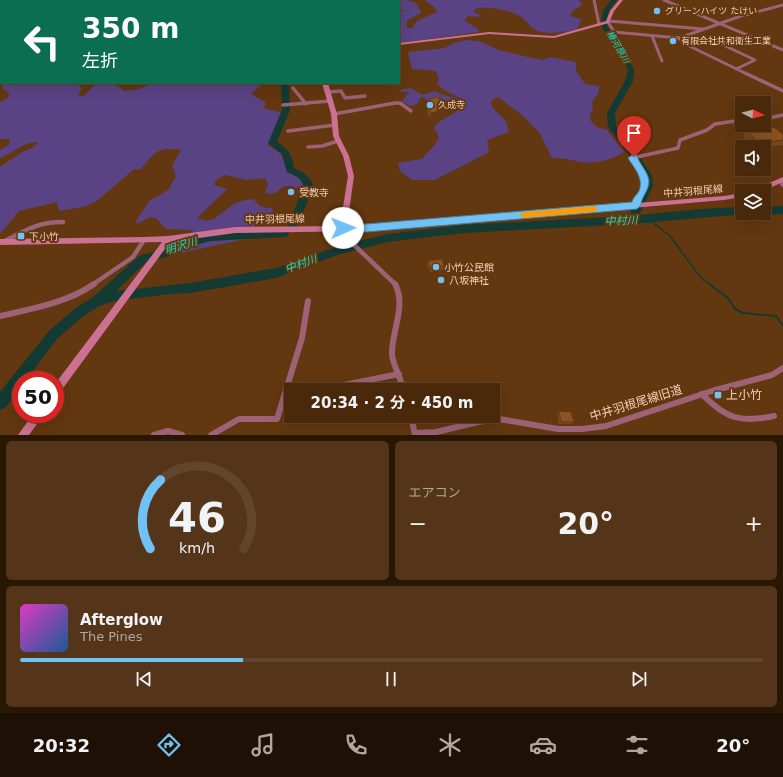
<!DOCTYPE html>
<html lang="ja">
<head>
<meta charset="utf-8">
<style>
	:root { --surface:#4a290b; --page:#543519; --text:#f1f3f6; --muted:#b2a69d; --line:#61452c; --accent:#71c1f5 }
	body { margin:0; font-family:"DejaVu Sans","Noto Sans JP",sans-serif; background:var(--page); color:var(--text); height:100vh; display:flex; flex-direction:column; font-size:15px; white-space:nowrap }
	* { box-sizing:border-box; margin:0 }
	p { font-size:13px; color:var(--muted) }
	.icon { flex:none; width:22px; height:22px; fill:none; stroke:currentColor; stroke-width:2; stroke-linecap:round; stroke-linejoin:round }
	.map { position:relative; height:435px; overflow:hidden }
	.details { display:flex; flex-direction:column; gap:6px; padding:6px; background:#291706; flex:1 }
	.details>* { flex:none }
	.guide { position:absolute; left:0px; top:0px; width:400px; height:84px; box-shadow:0 4px 16px #0002,0 0 0 1px var(--line); background:#0b6e4f; color:#fff; overflow:hidden }
	.needle { width:26px; rotate:96deg }
	.controls { position:absolute; left:735px; top:96px; display:grid; gap:8px }
	.controls a { display:grid; place-items:center; width:36px; height:36px; border-radius:0px; background:var(--surface); box-shadow:0 4px 16px #0002,0 0 0 1px var(--line); font-size:20px }
	.speed { position:absolute; left:12px; top:371px; display:flex; gap:8px; font-size:20px; font-weight:700; text-align:center }
	.speed>* { display:grid; place-content:center; width:52px; height:52px; border-radius:50%; background:var(--surface); box-shadow:0 4px 16px #0002,0 0 0 1px var(--line); line-height:1 }
	.speed .limit { border:6px solid #d22; background:#fff; color:#111 }
	.pin { position:absolute; display:grid; place-items:center; width:34px; height:34px; color:#fff; margin:-41px -17px; border-radius:50% 50% 50% 0; rotate:-45deg; box-shadow:0 0 4px #0007 }
	.pin .icon { rotate:45deg }
	.me { position:absolute; width:44px; margin:-22px; rotate:89deg; stroke-linejoin:round; filter:drop-shadow(0 0 3px #0008) }
	.turn { display:flex; align-items:center; gap:14px; height:84px; padding:0 16px; font-size:18px }
	.turn .icon { width:52px; height:52px; stroke-width:2.5 }
	.turn b { display:block; font-size:28px; line-height:34px }
	.big { font-size:30px; font-weight:700; line-height:1.1 }
	.details .card { flex:1; display:flex; flex-direction:column; justify-content:center; gap:6px; min-width:0; padding:0 14px; border-radius:6px; background:var(--page) }
	.details .dial { align-items:center; gap:0 }
	.dial svg { height:104px; overflow:visible; fill:none; stroke:var(--line); stroke-width:7; stroke-linecap:round; text-anchor:middle }
	.dial text { fill:var(--text); stroke:none }
	.song { display:flex; align-items:center; gap:12px }
	.cover { width:48px; height:48px; border-radius:6px; background:linear-gradient(135deg,hsl(310 70% 55%),hsl(210 70% 35%)) }
	.played { height:4px; border-radius:2px; background:linear-gradient(90deg,var(--accent) 30%,var(--line) 30%) }
	.keys { display:flex; justify-content:space-around; direction:ltr }
	.heat { display:flex; justify-content:space-between; align-items:center; font-size:22px; direction:ltr }
	.details .tiles { flex:1; display:grid; gap:6px; grid-template-columns:1fr 1fr }
	.card:last-child { grid-column:span 2 }
	.trip { position:absolute; left:284px; top:383px; width:216px; height:40px; border-radius:0px; background:var(--surface); box-shadow:0 4px 16px #0002,0 0 0 1px var(--line); font-weight:700; line-height:40px; text-align:center }
	.tabs { display:flex; height:64px; justify-content:space-around; align-items:center; background:#1e1004; color:var(--muted) }
	.tabs .icon { width:28px; height:28px }
	.tabs .current { color:var(--accent) }
	.tabs b { font-size:18px; color:var(--text) }
	.map>svg:first-child { display:block }
	.green { fill:#5a4384 }
	.lines { fill:none; stroke-linecap:round; stroke-linejoin:round }
	.stream-far1 { stroke:#133a33; stroke-width:1.5 }
	.stream { stroke:#133a33; stroke-width:2 }
	.river { fill:#133a33; fill-rule:evenodd }
	.street-far3 { stroke:#9c6276; stroke-width:3 }
	.street-far2 { stroke:#9c6276; stroke-width:3.5 }
	.street-far1 { stroke:#9c6276; stroke-width:4.5 }
	.street { stroke:#9c6276; stroke-width:6 }
	.secondary { fill:#cc7191; fill-rule:evenodd }
	.wall { fill:#79471c }
	.shaded-wall { fill:#633a16 }
	.building { fill:#8d5320; stroke:#633a16 }
	.route { fill:#71c1f5; stroke:#497d9f }
	.slow { fill:#f59e0b }
	.poi-dot { fill:#71c1f5; stroke:#63370f; stroke-width:1.5 }
	.labels { text-anchor:middle; dominant-baseline:central; stroke-width:4; stroke-linejoin:round; paint-order:stroke }
	.far-poi-label { font-size:9px; fill:#f2d0b8; stroke:#63370f; text-anchor:start }
	.far-water-label { font-size:9px; font-style:italic; fill:#13ddc0; stroke:#63370f }
	.street-label { font-size:10px; fill:#f2d0b8; stroke:#63370f }
	.poi-label { font-size:10px; fill:#f2d0b8; stroke:#63370f; text-anchor:start }
	.water-label { font-size:11px; font-style:italic; fill:#13ddc0; stroke:#63370f }
	.near-poi-label { font-size:12px; fill:#f2d0b8; stroke:#63370f; text-anchor:start }
	.near-street-label { font-size:12px; fill:#f2d0b8; stroke:#63370f }
</style>
</head>
<body>
<div class="map">
<svg width="783" height="435" viewBox="0 0 783 435">
	<rect width="100%" height="100%" fill="#63370f"/>
	<g class="green">
		<path d="M398 0C409 0 418 0 421 13L407 21V28H412L417 21 437 12 435 8 425 0H578L582 3 580 7 573 10 570 16 581 19V21L577 29C567 32 543 36 534 29 529 25 525 19 518 15 506 9 489 7 476 8L474 12 483 17 467 16 465 21 478 29 479 32 399 43V13L403 11 399 7Z"/>
		<path d="M466 40 479 41 499 50 532 58 543 60 550 57 576 62V71L585 84 599 86V92L592 102 593 109 590 115V120L597 127 607 130 624 152C612 160 596 164 581 162 570 160 565 158 552 158L539 132 523 116 498 97 491 101 492 107 506 121 509 132 487 140 489 152 435 180H412L400 171 398 163 422 159C428 151 435 147 439 137L434 127C443 116 460 114 465 101 455 94 444 93 437 83L439 80 436 71 412 69 408 52 445 48 453 43Z"/>
		<path d="M3 83H75L82 88 78 96H84C99 78 106 79 125 91 133 90 144 90 149 83H263L251 94 265 102 266 105 262 108 280 112V115L268 145 281 154 287 171 301 180 303 185 297 188C286 183 283 187 274 194L265 193 268 184 265 178 247 180 225 175 216 180 214 185 227 189 197 218C215 226 220 212 234 204 239 201 246 200 253 199L261 207 272 208 273 212 270 217 256 224 250 238 171 255V244L189 239 193 230 166 229 156 218 150 217 137 224 136 221 149 201 168 190 176 176 172 166 181 150C156 146 155 153 140 170L134 169 97 201 84 207 59 211 57 202 19 211 0 234V167L22 152 34 147 38 142C24 141 12 154 0 158V150L9 144 10 139H0V102L8 98 9 93 2 88Z"/>
		<path d="M411 88 422 95 435 91C442 97 453 95 460 101V106L455 110H449L439 101 429 102 423 97H421L417 104 410 106 402 101 409 92H401L399 90Z"/>
	</g>
	<g class="lines">
		<polyline class="stream-far1" points="648,219 670,236 701,278 711,285"/>
		<polyline class="stream" points="709,284 728,298 735,309 743,313 776,316 783,326"/>
		<g class="river">
			<polygon points="240,0 246,0 239,1"/>
			<polygon points="611,0 617,0 609,11 607,25 634,69 633,81 615,113 616,127 642,160 652,176 653,186 639,215 701,209 742,207 742,213 745,214 632,224 463,233 388,242 340,254 276,278 190,293 169,294 114,301 99,306 81,318 57,339 26,380 21,380 21,387 5,408 0,410 0,392 49,331 73,310 93,297 139,256 162,249 180,241 211,233 284,229 288,230 289,233 288,236 284,237 211,241 183,248 169,256 146,262 116,291 190,283 276,268 339,246 388,234 463,225 629,216 643,186 642,176 635,163 608,127 607,113 625,81 628,69 601,25 603,11"/>
			<path d="M281 83H289L290 110 277 142C288 148 293 156 294 168L304 173 313 183 307 203 298 224 297 227H289L288 224 297 203 303 184 298 177 287 172 282 154 268 143 282 110Z"/>
			<polygon points="783,206 783,214 764,215 760,213 764,213 764,207"/>
		</g>
		<g class="street-far3">
			<polyline points="202,0 207,1"/>
			<polyline points="594,0 599,24"/>
			<polyline points="664,0 783,50"/>
			<polyline points="179,1 184,0"/>
			<polyline points="609,21 703,29"/>
			<polyline points="608,22 614,32 679,38 741,16 783,5"/>
			<polyline points="652,36 662,61"/>
			<polyline points="679,38 683,43 747,74"/>
			<polyline points="719,43 755,60 736,69"/>
		</g>
		<g class="street-far2">
			<polyline points="745,73 783,91"/>
			<polyline points="293,88 306,104"/>
			<polyline points="328,92 341,91 345,98 365,96"/>
			<polyline points="283,105 330,101"/>
			<polyline points="334,114 395,103 400,103 411,111"/>
			<polyline points="764,119 783,115"/>
			<polyline points="288,131 335,125"/>
			<polyline points="308,147 322,146 338,141"/>
			<polyline points="639,167 632,158 678,148 680,140 707,130 715,124 742,120"/>
		</g>
		<g class="street-far1">
			<polyline points="780,181 783,185"/>
			<polyline points="637,205 643,191 644,182 638,166"/>
			<polyline points="343,229 351,242 396,285"/>
			<path d="M5 241C26 230 38 222 63 222"/>
			<polyline points="92,285 133,257 144,240"/>
		</g>
		<g class="street">
			<path d="M395 284C407 305 391 332 392 355 393 364 401 380 404 390"/>
			<path d="M0 316C31 309 67 303 94 284"/>
			<polyline points="319,390 399,374"/>
			<path d="M702 394C726 419 741 423 774 416"/>
			<polyline points="411,416 415,435"/>
			<polyline points="415,433 436,432 478,422 499,419 558,429 582,429 606,426 712,391 772,375 783,368"/>
			<polyline points="154,435 168,431 182,435"/>
			<polyline points="211,435 239,419 277,419 302,338 308,301"/>
		</g>
		<g class="secondary">
			<polygon points="267,0 272,0 273,1 268,1"/>
			<polygon points="619,0 623,0 614,11 609,23 554,38 489,34 399,45 399,43 489,32 554,36 606,21 610,11"/>
			<polygon points="322,83 328,83 337,114 339,136 349,156 354,176 347,226 365,225 724,196 742,193 742,197 724,200 365,231 235,233 170,242 58,395 55,397 55,384 162,242 0,245 0,239 144,237 168,236 235,227 340,226 348,176 343,156 333,136 331,114"/>
			<polygon points="783,177 783,182 763,191 754,191 755,189"/>
			<polygon points="33,414 44,414 29,435 18,435"/>
		</g>
	</g>
	<g class="wall">
		<polygon points="429,99 445,106 445,111 443,111 442,115 430,118 427,113 427,108 432,107 429,104"/>
		<polygon points="742,120 742,125 754,125 753,126 737,128 732,125 735,121"/>
		<polygon points="746,131 783,135 783,145 764,147 754,147 742,136"/>
		<polygon points="428,261 444,266 444,270 430,272 427,265"/>
		<polygon points="559,411 574,422 571,424 559,424 557,414"/>
	</g>
	<polygon class="shaded-wall" points="445,106 445,111 443,111 442,115 430,118 431,113 442,107"/>
	<g class="building">
		<polygon points="438,97 445,106 442,107 443,110 431,113 427,108 435,107 429,99"/>
		<polygon points="742,120 742,124 739,125 735,121"/>
		<polygon points="774,127 783,135 783,140 760,143 746,131"/>
		<polygon points="442,259 444,266 430,268 428,261"/>
		<polygon points="559,411 571,412 574,422 561,422"/>
	</g>
	<path class="route" d="M632 155H637C638 163 648 171 649 181 649 191 641 197 641 205L637 209 366 232H343L338 228 343 225 366 224 632 202C633 197 637 195 639 191 644 178 634 168 628 158Z"/>
	<polygon class="slow" points="594,206 598,209 594,212 524,218 519,215 524,212"/>
	<g class="poi-dot">
		<circle cx="657" cy="11" r="4"/>
		<circle cx="673" cy="41" r="4"/>
		<circle cx="430" cy="105" r="4"/>
		<circle cx="291" cy="192" r="4"/>
		<rect x="17" y="232" width="8" height="8" rx="2"/>
		<circle cx="436" cy="267" r="4"/>
		<circle cx="441" cy="280" r="4"/>
		<rect x="714" y="391" width="8" height="8" rx="2"/>
	</g>
	<g class="labels">
		<g class="far-poi-label">
			<text x="665" y="11">グリーンハイツ たけい</text>
			<text x="681" y="41">有限会社共和衛生工業</text>
			<text x="438" y="105">久成寺</text>
		</g>
		<g class="far-water-label">
			<text transform="translate(618 47) rotate(59)">椿河原川</text>
		</g>
		<g class="street-label">
			<text transform="translate(693 191) rotate(-5)">中井羽根尾線</text>
			<text transform="translate(275 219) rotate(-1)">中井羽根尾線</text>
		</g>
		<g class="poi-label">
			<text x="299" y="192">受教寺</text>
			<text x="29" y="236">下小竹</text>
			<text x="444" y="267">小竹公民館</text>
			<text x="449" y="280">八坂神社</text>
		</g>
		<g class="water-label">
			<text transform="translate(621 221) rotate(-3)">中村川</text>
			<text transform="translate(181 246) rotate(-17)">明沢川</text>
			<text transform="translate(301 264) rotate(-20)">中村川</text>
		</g>
		<g class="near-poi-label">
			<text x="726" y="395">上小竹</text>
		</g>
		<g class="near-street-label">
			<text transform="translate(636 403) rotate(-17)">中井羽根尾線旧道</text>
		</g>
	</g>
</svg>
<div class="controls">
<a><svg class="needle" viewBox="-14 -14 28 28"><path d="M0-13l5 13h-10z" fill="#e53935"/><path d="M0 13l5-13h-10z" fill="#b2a69d"/></svg></a>
<a><svg class="icon" aria-label="sound" viewBox="0 0 24 24"><path d="M4 9h4l5-4v14l-5-4H4zM17 9q2 3 0 6"/></svg></a>
<a><svg class="icon" aria-label="layers" viewBox="0 0 24 24"><path d="M12 4l9 5-9 5-9-5zM3 14l9 5 9-5"/></svg></a>
</div>
<div class="speed"><div class="limit">50</div></div>
<div class="pin" style="left:634px;top:157px;background:#d93025"><svg class="icon" aria-label="arrive" viewBox="0 0 24 24"><path d="M6 21V4h12l-3 4 3 4H6"/></svg></div>
<svg class="me" style="left:343px;top:228px" viewBox="-20 -20 40 40"><circle r="19" fill="#fff"/><path d="M0-13L10 11 0 6-10 11z" fill="#71c1f5"/></svg>
<div class="trip">20:34 · 2 分 · 450 m</div>
<div class="guide">
<div class="turn"><svg class="icon" aria-label="left" viewBox="0 0 24 24"><path d="M17 20v-9H6M10 6l-5 5 5 5"/></svg><div><b>350 m</b>左折</div></div>
</div>
</div>
<section class="details">
<div class="tiles">
<div class="card dial"><svg viewBox="0 0 100 80">
<path d="M14 69A42 42 0 1 1 86 69"/>
<path d="M14 69A42 42 0 0 1 22 16" stroke="#71c1f5"/>
<text x="50" y="56" font-size="32" font-weight="700">46</text>
<text x="50" y="72" font-size="11">km/h</text>
</svg></div>
<div class="card"><p>エアコン</p>
<div class="heat"><a>−</a><b class="big">20°</b><a>+</a></div>
</div>
<div class="card">
<div class="song"><i class="cover"></i><div><b>Afterglow</b><p>The Pines</p></div></div>
<div class="played"></div>
<div class="keys"><svg class="icon" aria-label="previous" viewBox="0 0 24 24"><path d="M18 5L8 12l10 7zM5 5v14"/></svg><svg class="icon" aria-label="pause" viewBox="0 0 24 24"><path d="M8 5v14M16 5v14"/></svg><svg class="icon" aria-label="next" viewBox="0 0 24 24"><path d="M6 5l10 7-10 7zM19 5v14"/></svg></div>
</div>
</div>
</section>
<nav class="tabs">
<b>20:32</b>
<svg class="icon current" aria-label="directions" viewBox="0 0 24 24"><path d="M12 3l9 9-9 9-9-9zM9 14v-3h6M13 9l2 2-2 2"/></svg>
<svg class="icon" aria-label="music" viewBox="0 0 24 24"><path d="M9 18V5l10-2v13"/><circle cx="6" cy="18" r="3"/><circle cx="16" cy="16" r="3"/></svg>
<svg class="icon" aria-label="phone" viewBox="0 0 24 24"><path d="M5 4h4l2 5-3 2q2 4 5 5l2-3 5 2v4C11 20 4 13 5 4z"/></svg>
<svg class="icon" aria-label="climate" viewBox="0 0 24 24"><path d="M12 3v18M4 7l16 10M4 17L20 7"/></svg>
<svg class="icon" aria-label="car" viewBox="0 0 24 24"><path d="M5 17H2v-5l4-1 3-4h7l3 4 3 1v5h-3M9 17h6M6 11h13"/><circle cx="7" cy="17" r="2"/><circle cx="17" cy="17" r="2"/></svg>
<svg class="icon" aria-label="filters" viewBox="0 0 24 24"><path d="M4 7h16M4 17h16"/><circle cx="9" cy="7" r="2"/><circle cx="15" cy="17" r="2"/></svg>
<b>20°</b>
</nav>
</body>
</html>
